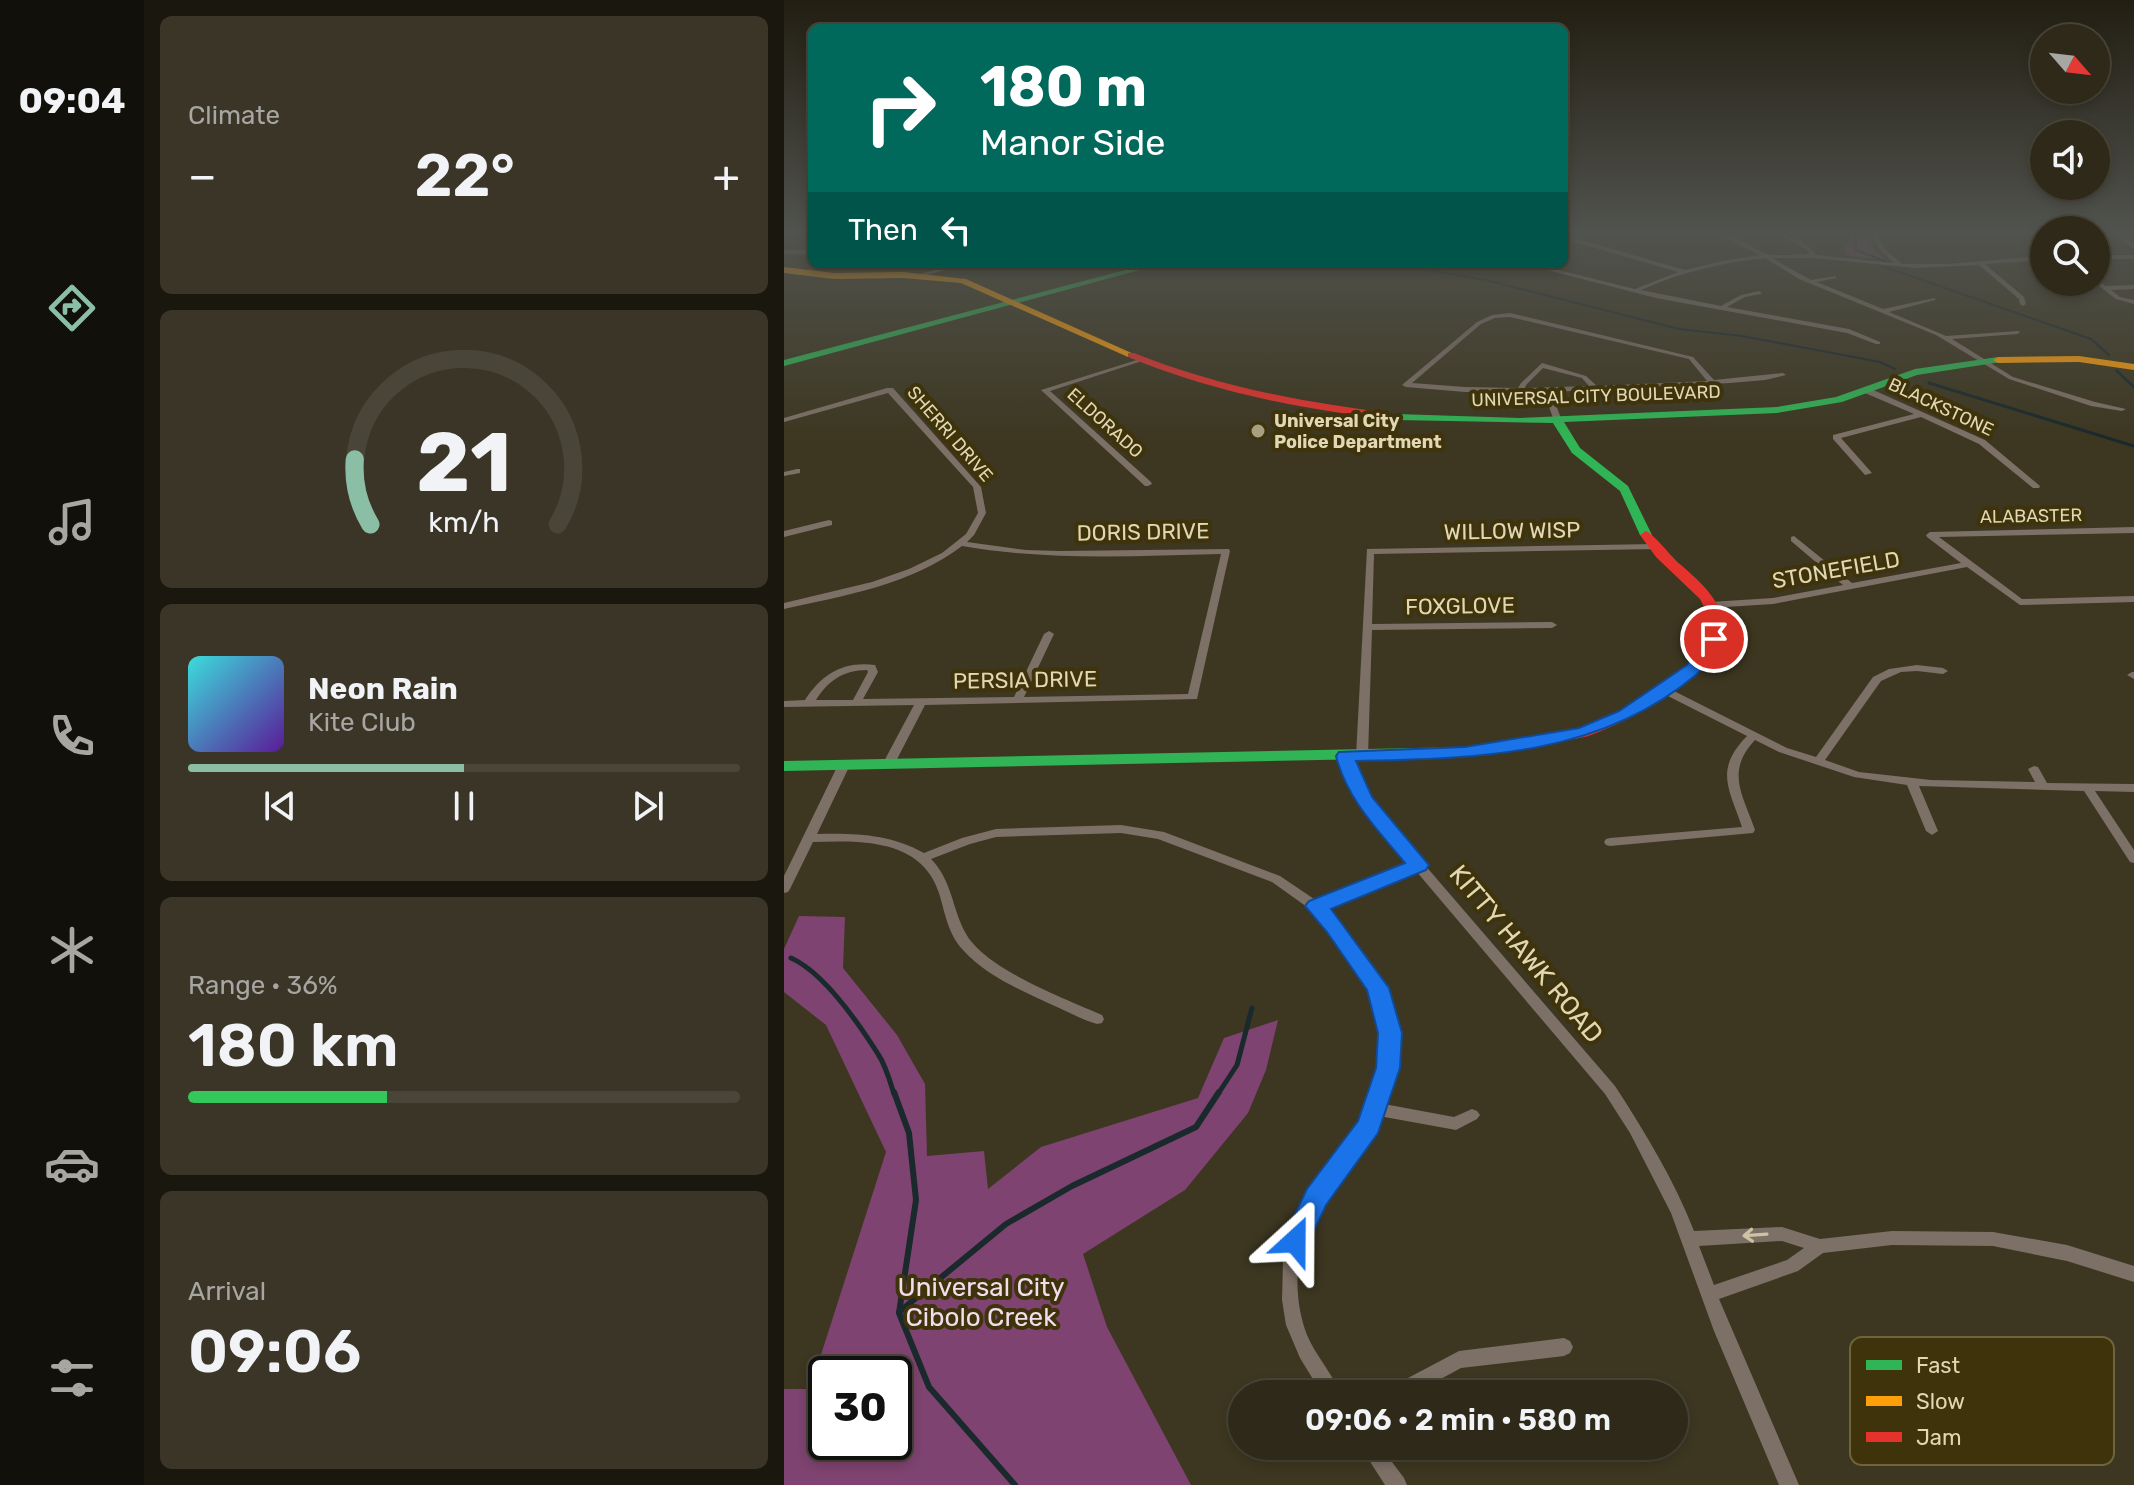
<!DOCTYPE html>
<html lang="en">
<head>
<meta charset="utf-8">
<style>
	:root { --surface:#2e2919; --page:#3a3526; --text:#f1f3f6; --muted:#a7a6a2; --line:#494538; --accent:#8abfa5 }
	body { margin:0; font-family:Rubik,sans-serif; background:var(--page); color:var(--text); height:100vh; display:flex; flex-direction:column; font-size:30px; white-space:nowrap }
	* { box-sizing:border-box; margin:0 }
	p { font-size:26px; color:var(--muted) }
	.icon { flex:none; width:44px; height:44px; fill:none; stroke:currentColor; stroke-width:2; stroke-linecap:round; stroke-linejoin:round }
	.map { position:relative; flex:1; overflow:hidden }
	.sheet { display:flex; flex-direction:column; gap:16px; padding:16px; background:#19170e; width:640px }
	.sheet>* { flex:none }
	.hud { position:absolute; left:24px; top:24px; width:760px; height:244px; border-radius:12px; box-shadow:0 4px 12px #0003,0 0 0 2px var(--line); background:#00695c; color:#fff; overflow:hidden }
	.needle { width:52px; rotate:118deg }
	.fabs { position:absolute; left:1246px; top:24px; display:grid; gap:16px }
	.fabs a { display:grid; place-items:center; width:80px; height:80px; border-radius:50%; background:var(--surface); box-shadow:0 4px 12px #0003,0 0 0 2px var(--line); font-size:40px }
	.speed { position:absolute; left:24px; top:1356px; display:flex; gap:16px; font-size:40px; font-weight:700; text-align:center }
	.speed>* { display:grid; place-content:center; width:104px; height:104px; border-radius:50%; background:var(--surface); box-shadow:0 4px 12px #0003,0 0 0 2px var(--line); line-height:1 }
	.speed .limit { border:4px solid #111; border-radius:12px; background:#fff; color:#111 }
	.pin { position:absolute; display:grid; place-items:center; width:68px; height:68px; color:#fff; margin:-34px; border:4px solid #fff; border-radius:50%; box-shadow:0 2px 8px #0007 }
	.me { position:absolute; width:88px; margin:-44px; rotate:24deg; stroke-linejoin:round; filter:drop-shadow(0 0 6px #0008) }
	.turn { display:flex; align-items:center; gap:28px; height:168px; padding:0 40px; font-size:36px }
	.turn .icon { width:104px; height:104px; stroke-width:2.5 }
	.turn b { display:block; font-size:56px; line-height:68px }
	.then { display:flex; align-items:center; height:76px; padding:0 40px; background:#0003; gap:16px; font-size:30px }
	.big { font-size:60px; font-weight:600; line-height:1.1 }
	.sheet .widget { flex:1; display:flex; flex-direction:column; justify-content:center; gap:12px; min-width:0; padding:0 28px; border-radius:12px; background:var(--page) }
	.sheet .dial { align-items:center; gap:0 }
	.dial svg { height:208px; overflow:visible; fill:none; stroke:var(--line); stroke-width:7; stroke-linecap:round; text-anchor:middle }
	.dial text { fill:var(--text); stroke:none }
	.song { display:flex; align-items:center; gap:24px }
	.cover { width:96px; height:96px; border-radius:12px; background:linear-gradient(135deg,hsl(180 70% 55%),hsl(270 70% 35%)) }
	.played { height:8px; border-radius:4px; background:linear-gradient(90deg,var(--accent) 50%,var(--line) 50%) }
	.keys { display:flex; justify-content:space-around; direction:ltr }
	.heat { display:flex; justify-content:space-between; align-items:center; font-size:44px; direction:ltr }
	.charge { height:12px; border-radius:6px; background:linear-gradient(90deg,#34c759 36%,var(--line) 0) }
	.trip { position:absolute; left:444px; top:1380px; width:460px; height:80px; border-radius:40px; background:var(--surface); box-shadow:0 4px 12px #0003,0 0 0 2px var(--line); font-weight:600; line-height:80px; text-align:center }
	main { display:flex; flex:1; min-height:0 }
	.tabs { display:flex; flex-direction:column; width:144px; justify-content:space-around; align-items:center; background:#12100a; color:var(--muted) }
	.tabs .icon { width:56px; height:56px }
	.tabs .active { color:var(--accent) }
	.tabs b { font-size:36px; color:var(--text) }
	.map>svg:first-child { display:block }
	.green { fill:#7e4370; fill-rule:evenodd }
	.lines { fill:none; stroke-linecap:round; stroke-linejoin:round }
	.stream-far3 { stroke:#1a292c; stroke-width:2 }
	.stream-far2 { stroke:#1a292c; stroke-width:3 }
	.stream-far1 { stroke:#1a292c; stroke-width:5 }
	.stream { stroke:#1a292c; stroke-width:6 }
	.street { fill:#7d7067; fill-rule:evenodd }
	.fast { fill:#30b455; fill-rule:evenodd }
	.slow { fill:#ff9f0a; fill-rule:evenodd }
	.jam { fill:#e5322d; fill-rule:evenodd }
	.oneway { stroke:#cdc2a4 }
	.route { fill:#1a73e8; stroke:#114b97; stroke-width:2 }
	.poi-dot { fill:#a89f80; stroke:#3e330a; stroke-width:3 }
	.labels { text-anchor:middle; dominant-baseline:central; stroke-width:8; stroke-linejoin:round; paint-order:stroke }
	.far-street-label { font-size:18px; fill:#e1d7b3; stroke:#3e330a }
	.far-poi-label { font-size:18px; font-weight:bold; fill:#e1d7b3; stroke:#3e330a; text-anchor:start }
	.street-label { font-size:22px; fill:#e1d7b3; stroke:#3e330a }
	.near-street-label { font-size:26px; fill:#e1d7b3; stroke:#3e330a }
	.near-park-label { font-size:26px; fill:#f2dded; stroke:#3e330a }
	.key { fill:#3e330a; stroke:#6f643d; stroke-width:2 }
	.key-label { font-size:22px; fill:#e1d7b3 }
</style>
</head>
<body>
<main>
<nav class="tabs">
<b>09:04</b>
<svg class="icon active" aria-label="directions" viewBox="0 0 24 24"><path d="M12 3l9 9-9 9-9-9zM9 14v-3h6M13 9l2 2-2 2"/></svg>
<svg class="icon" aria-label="music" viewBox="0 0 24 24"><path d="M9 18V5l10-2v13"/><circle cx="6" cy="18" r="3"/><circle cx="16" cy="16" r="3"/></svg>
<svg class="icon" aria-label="phone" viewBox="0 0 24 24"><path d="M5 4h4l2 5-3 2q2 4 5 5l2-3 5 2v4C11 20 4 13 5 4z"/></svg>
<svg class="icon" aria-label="climate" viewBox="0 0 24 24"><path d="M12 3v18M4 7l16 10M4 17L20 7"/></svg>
<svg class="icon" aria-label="car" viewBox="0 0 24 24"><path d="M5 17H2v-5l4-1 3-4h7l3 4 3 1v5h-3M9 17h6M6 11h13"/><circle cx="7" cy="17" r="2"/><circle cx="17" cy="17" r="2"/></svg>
<svg class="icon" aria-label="filters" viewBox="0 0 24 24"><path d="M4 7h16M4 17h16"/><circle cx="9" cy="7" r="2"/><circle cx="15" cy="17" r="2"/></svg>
</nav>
<section class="sheet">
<div class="widget"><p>Climate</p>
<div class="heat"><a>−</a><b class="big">22°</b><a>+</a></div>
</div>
<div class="widget dial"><svg viewBox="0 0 100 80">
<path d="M14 69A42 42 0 1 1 86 69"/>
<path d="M14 69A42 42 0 0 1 8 44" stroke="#8abfa5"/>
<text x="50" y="56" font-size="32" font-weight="700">21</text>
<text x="50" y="72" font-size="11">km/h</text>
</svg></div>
<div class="widget">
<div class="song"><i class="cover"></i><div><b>Neon Rain</b><p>Kite Club</p></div></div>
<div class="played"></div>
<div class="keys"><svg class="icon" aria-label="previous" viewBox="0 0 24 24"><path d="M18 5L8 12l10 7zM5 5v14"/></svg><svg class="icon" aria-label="pause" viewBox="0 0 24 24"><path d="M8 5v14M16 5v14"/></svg><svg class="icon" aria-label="next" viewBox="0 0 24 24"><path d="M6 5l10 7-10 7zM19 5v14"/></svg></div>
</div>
<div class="widget"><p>Range · 36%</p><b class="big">180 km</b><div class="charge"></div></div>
<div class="widget"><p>Arrival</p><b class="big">09:06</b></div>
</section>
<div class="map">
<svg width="1350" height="1485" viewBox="0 0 1350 1485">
	<rect width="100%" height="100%" fill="#3d3721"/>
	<g class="green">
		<polygon points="1065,230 1081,230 1088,247 1102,260 1063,256 1059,248 1066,240"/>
		<path d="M15 916 61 917 59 968 113 1035 141 1084 143 1156 200 1151 204 1189 257 1147 414 1098 440 1038 494 1020 482 1070 464 1113 401 1190 299 1254 323 1327 407 1485H0V1389H26L102 1152 42 1025 0 992V949ZM42 1374H110V1442H42Z"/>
	</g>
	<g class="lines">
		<g class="stream-far3">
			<polyline points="1072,230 1072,250 1101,261"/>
			<polyline points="610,264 706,281 895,329 958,336 1096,362 1111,369"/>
			<polyline points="1098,266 1307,339 1325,355"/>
			<polyline points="1332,370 1335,373"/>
		</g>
		<g class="stream-far2">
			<polyline points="1333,371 1350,387"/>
			<polyline points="1145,383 1350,446"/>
		</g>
		<g class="stream-far1">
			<path d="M7 958C39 972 75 1024 94 1054 102 1066 106 1081 110 1094"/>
			<polyline points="434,1094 453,1065 468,1008"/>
		</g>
		<g class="stream">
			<polyline points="110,1092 125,1133 132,1200 115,1313 145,1387 231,1485"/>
			<polyline points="115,1312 222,1224 288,1186 412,1127 435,1092"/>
		</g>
		<g class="street">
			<path d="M924 230C944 230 963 245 980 253 990 257 1014 254 1026 254L1024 250 985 230C998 230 1026 244 1032 255L1110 263 1097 251 1085 230H1091L1101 249 1118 264H1164L1260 256V260L1201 264 1240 297 1242 304 1239 306 1236 304 1235 299 1195 265 1132 268 1029 258H988L1027 280 1052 276V278L1033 282 1099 309 1151 298V300L1105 312 1162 336 1235 331 1236 332 1233 334 1168 339 1229 377 1311 402 1342 409 1338 411 1307 406 1225 379 1152 335 1015 279 981 258C937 263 897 272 857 290L937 306 957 295 975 291 978 293 977 294 961 297 943 307 1065 329 1096 342V344H1092L1063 333 872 298 740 264H750L851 289 894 272 780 239V235L901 270 938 261 976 255Z"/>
			<polygon points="1245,230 1251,230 1260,237 1260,242"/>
			<polygon points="1326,230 1350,230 1350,233 1334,233 1350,244 1350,249 1326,232"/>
			<rect x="0" y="250" width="28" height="4"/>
			<rect x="1312" y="255" width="38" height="4"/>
			<polygon points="174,264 184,264 131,278 128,276"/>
			<polygon points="1312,279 1322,286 1350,285 1350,289 1327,290 1336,297 1350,300 1350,304 1332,299 1310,282 1312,282"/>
			<path d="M726 313 909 357 930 380 999 373 1002 375 981 380 946 383 767 392 778 421 774 423 770 421 760 392H681L622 387 618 385 693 322 708 315ZM726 317 905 359 923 381 813 386 802 376 758 363 737 383 734 388 681 387 628 383 697 324 711 318ZM759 368 798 378 805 386 741 388 742 385Z"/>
			<polygon points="356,359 361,360 266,391 367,482 368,484 364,486 361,486 257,390"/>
			<path d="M103 388H109L197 487 202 513 190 535 183 542 242 550 275 551 445 549 446 551 413 699 141 705 110 765 104 768 98 765 130 705 0 707V701L21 700C38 674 59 661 91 665L94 672 79 699 230 697 260 634 265 631 270 634 240 697 404 694 437 554C350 556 264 561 178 546 129 584 60 596 0 609V603L88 582 125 569 158 553 182 534 194 513 189 487 104 393 0 422V418ZM83 670 84 672 69 700H32C44 681 59 670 83 670Z"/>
			<polygon points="1081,389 1087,389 1201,440 1256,486 1255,488 1249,488 1195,444 1137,417 1057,438 1088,473 1081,475 1049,439 1049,435 1130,414 1081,393"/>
			<polygon points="13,469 16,469 16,473 0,476 0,472"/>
			<polygon points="45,520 48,521 48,525 0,537 0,531"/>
			<polygon points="1350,527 1350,533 1155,537 1238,599 1350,596 1350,602 1236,605 1183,567 989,604 926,608 921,605 926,602 989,598 1059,585 1007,541 1007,537 1010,536 1068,583 1177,563 1143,537 1142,535 1146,532"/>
			<polygon points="871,544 874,545 874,549 590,554 588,624 768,622 773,625 768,628 588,630 584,756 578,759 574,758 572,756 583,549"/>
			<path d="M1133 665 1159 668 1164 671 1159 674 1133 671 1117 672 1097 681 1041 760 1075 772 1147 780 1251 782 1244 769 1250 766 1254 767 1263 783 1350 784V792L1311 791 1350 850V863L1346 862 1300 791 1135 786 1154 831 1148 835 1142 831 1123 785 1070 777 995 752 971 740C941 772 959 795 971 830L969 833 826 846 822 845 820 842 822 839 826 838 958 827C945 788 930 770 963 736L876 692 875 690 876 688H884L1003 748 1032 757 1089 677 1105 669Z"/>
			<polygon points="1348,672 1350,672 1350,679 1343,675"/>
			<path d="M561 753 567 756 584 799 831 1086C861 1132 890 1180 910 1231L998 1227 1036 1239 1108 1231 1209 1232 1283 1245 1350 1266V1282L1283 1261 1209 1246 1108 1245 1039 1253 1014 1271 935 1299 1015 1485H995L930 1331 887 1213 846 1133 821 1094 632 871 540 908C555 923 566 940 579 957 617 1007 621 1045 600 1104L670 1117 688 1109 693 1111 696 1115 693 1119 672 1130 595 1116C587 1134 576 1153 564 1169 551 1188 534 1204 525 1225 510 1258 510 1302 523 1335 532 1356 548 1373 557 1394H538L516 1358 502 1325 498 1300 499 1261 504 1236 516 1211 567 1140 586 1102 593 1080 597 1058 598 1035 595 1012 587 989 551 938 523 907 488 882 374 839 337 833 212 837 186 844 147 859C168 880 168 908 181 932 200 969 280 998 318 1015L320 1019 318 1023 313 1024C299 1020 286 1013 273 1007 241 992 203 977 179 950 164 934 161 913 155 893 137 838 76 841 29 842L6 889 4 892 0 893V876L54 765 60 762 66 765 33 834C71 833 106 834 140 853L178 838 212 829 337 825 380 832 496 876 533 901 626 864 575 803 555 756ZM998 1241 1020 1248 1003 1260 930 1285 915 1246Z"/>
			<polygon points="780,1338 786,1341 789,1347 786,1353 780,1356 677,1368 629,1394 602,1394 605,1388 675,1351"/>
			<polygon points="576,1446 596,1446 620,1478 623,1485 601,1485"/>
		</g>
		<g class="fast">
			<polygon points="364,264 378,264 0,366 0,360"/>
			<polygon points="1214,357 1219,360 1217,362 1133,375 1058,402 993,413 780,422 796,448 844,486 868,535 862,539 856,535 836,491 788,453 769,423 613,420 608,417 613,414 736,418 993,407 1052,397 1131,369"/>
			<polygon points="789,730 797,735 795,738 681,757 0,771 0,761 681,747"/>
		</g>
		<g class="slow">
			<polygon points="0,267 50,273 119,272 182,279 352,355 344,357 177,283 119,278 50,279 0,273"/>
			<polygon points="1295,356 1350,364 1350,370 1295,362 1214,363 1209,360 1214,357"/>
		</g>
		<g class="jam">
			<path d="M344 353H350C435 387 522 403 613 414L618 417C608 424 584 417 571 415 492 404 417 387 344 357Z"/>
			<path d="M862 531C872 536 886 556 897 565 915 581 942 603 938 630 932 675 861 712 824 728 812 733 796 741 783 738L781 735 783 732C830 716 954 664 916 599L872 557 856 535Z"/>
		</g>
	</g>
	<defs><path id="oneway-shaft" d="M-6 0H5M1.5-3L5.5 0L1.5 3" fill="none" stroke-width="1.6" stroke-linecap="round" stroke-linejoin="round" transform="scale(2)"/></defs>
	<use class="oneway" href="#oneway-shaft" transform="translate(971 1235) rotate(176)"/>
	<linearGradient id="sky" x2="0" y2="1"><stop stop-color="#221e12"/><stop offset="0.53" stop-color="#51534e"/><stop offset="1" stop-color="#51534e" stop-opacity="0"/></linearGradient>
	<rect width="1350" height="438" fill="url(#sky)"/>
	<path class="route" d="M930 635 938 639C931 650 923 665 913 674 815 757 694 758 572 761L588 797 645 865 642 870 547 909 605 988 618 1033 616 1068 594 1133 542 1205 521 1250 511 1254 502 1250 498 1241 523 1189 574 1121 592 1068 594 1033 583 990 543 932 521 906 525 901 621 863C593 829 563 799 552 756L555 752 681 747 795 728 835 711 903 665 924 636Z"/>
	<circle class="poi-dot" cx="474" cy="431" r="8"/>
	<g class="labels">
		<g class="far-street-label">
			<text transform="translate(812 396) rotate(-2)">UNIVERSAL CITY BOULEVARD</text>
			<text transform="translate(1157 407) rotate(25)">BLACKSTONE</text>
			<text transform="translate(321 423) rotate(42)">ELDORADO</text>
			<text transform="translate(166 434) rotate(49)">SHERRI DRIVE</text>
			<text transform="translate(1247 516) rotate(-1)">ALABASTER</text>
		</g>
		<g class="far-poi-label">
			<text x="490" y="421">Universal City<tspan x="490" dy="21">Police Department</tspan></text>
		</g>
		<g class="street-label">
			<text transform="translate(728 531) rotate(-1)">WILLOW WISP</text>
			<text transform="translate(359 532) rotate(-1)">DORIS DRIVE</text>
			<text transform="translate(1052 570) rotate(-10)">STONEFIELD</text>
			<text transform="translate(676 606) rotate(-1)">FOXGLOVE</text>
			<text transform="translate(241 680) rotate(-1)">PERSIA DRIVE</text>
		</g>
		<g class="near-street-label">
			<text transform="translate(742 954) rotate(50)">KITTY HAWK ROAD</text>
		</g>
		<g class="near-park-label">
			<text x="197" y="1287">Universal City<tspan x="197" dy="30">Cibolo Creek</tspan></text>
		</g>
	</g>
	<rect x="1066" y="1337" width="264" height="128" rx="12" class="key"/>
	<rect x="1082" y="1360" width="36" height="10" fill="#30b455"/>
	<rect x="1082" y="1396" width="36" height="10" fill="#ff9f0a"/>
	<rect x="1082" y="1432" width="36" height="10" fill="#e5322d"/>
	<g class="key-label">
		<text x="1132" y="1373">Fast</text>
		<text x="1132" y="1409">Slow</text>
		<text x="1132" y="1445">Jam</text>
	</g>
</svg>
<div class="fabs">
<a><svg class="needle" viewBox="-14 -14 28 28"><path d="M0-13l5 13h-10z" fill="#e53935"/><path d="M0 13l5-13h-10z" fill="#a7a6a2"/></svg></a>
<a><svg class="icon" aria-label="sound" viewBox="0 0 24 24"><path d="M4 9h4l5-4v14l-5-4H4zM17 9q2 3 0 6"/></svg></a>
<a><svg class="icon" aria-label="search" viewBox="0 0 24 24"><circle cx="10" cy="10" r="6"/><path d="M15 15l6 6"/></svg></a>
</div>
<div class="speed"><div class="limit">30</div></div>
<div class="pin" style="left:930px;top:639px;background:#d93025"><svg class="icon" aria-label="arrive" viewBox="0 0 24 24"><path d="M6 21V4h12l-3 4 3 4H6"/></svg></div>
<svg class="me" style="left:511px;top:1241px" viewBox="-20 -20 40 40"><path d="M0-17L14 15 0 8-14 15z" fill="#1a73e8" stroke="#fff" stroke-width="4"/></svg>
<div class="trip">09:06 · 2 min · 580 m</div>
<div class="hud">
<div class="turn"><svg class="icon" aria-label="right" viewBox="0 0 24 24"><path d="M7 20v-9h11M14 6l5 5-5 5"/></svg><div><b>180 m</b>Manor Side</div></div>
<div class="then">Then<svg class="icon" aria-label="left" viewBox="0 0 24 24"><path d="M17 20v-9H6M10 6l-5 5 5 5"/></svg></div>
</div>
</div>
</main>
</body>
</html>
